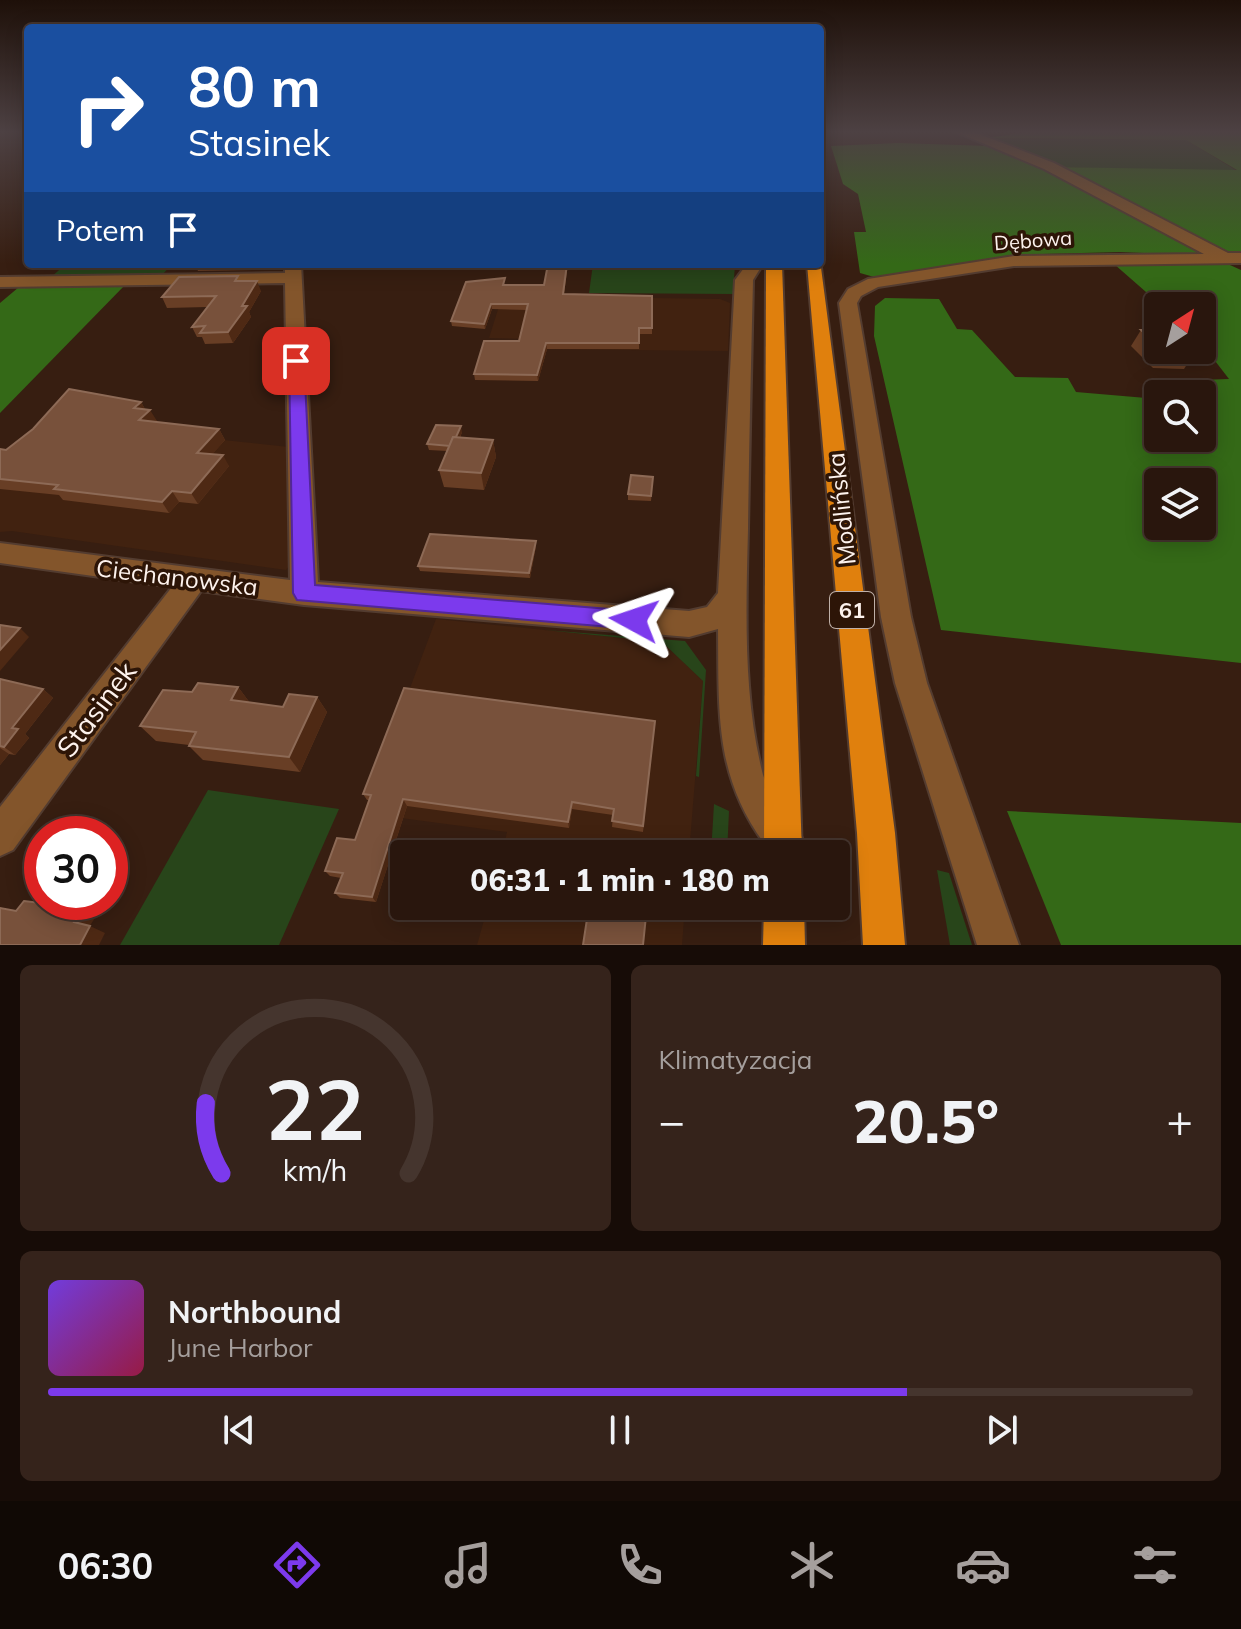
<!DOCTYPE html>
<html lang="pl">
<head>
<meta charset="utf-8">
<style>
	:root { --surface:#29160d; --page:#35231b; --text:#f1f3f6; --muted:#a59f9d; --line:#45352e; --accent:#7c3aed }
	body { margin:0; font-family:Mulish,sans-serif; background:var(--page); color:var(--text); height:100vh; display:flex; flex-direction:column; font-size:30px; white-space:nowrap }
	* { box-sizing:border-box; margin:0 }
	p { font-size:26px; color:var(--muted) }
	.icon { flex:none; width:44px; height:44px; fill:none; stroke:currentColor; stroke-width:2; stroke-linecap:round; stroke-linejoin:round }
	.map { position:relative; height:945px; overflow:hidden }
	.drawer { display:flex; flex-direction:column; gap:20px; padding:20px; background:#170c07; flex:1 }
	.drawer>* { flex:none }
	.banner { position:absolute; left:24px; top:24px; width:800px; height:244px; border-radius:8px; box-shadow:0 4px 20px #0003,0 0 0 2px var(--line); background:#1a4fa0; color:#fff; overflow:hidden }
	.needle { width:52px; rotate:36deg }
	.tools { position:absolute; left:1144px; top:292px; display:grid; gap:16px }
	.tools a { display:grid; place-items:center; width:72px; height:72px; border-radius:8px; background:var(--surface); box-shadow:0 4px 20px #0003,0 0 0 2px var(--line); font-size:40px }
	.speed { position:absolute; left:24px; top:816px; display:flex; gap:16px; font-size:40px; font-weight:700; text-align:center }
	.speed>* { display:grid; place-content:center; width:104px; height:104px; border-radius:50%; background:var(--surface); box-shadow:0 4px 20px #0003,0 0 0 2px var(--line); line-height:1 }
	.speed .limit { border:12px solid #d22; background:#fff; color:#111 }
	.pin { position:absolute; display:grid; place-items:center; width:68px; height:68px; color:#fff; margin:-34px; border-radius:16px; box-shadow:0 4px 12px #0006 }
	.me { position:absolute; width:88px; margin:-44px; rotate:275deg; stroke-linejoin:round; filter:drop-shadow(0 0 6px #0008) }
	.turn { display:flex; align-items:center; gap:28px; height:168px; padding:0 32px; font-size:36px }
	.turn .icon { width:104px; height:104px; stroke-width:2.5 }
	.turn b { display:block; font-size:56px; line-height:68px }
	.then { display:flex; align-items:center; height:76px; padding:0 32px; background:#0003; gap:16px; font-size:30px }
	.big { font-size:60px; font-weight:800; line-height:1.1 }
	.drawer .widget { flex:1; display:flex; flex-direction:column; justify-content:center; gap:12px; min-width:0; padding:0 28px; border-radius:12px; background:var(--page) }
	.drawer .dial { align-items:center; gap:0 }
	.dial svg { height:208px; overflow:visible; fill:none; stroke:var(--line); stroke-width:7; stroke-linecap:round; text-anchor:middle }
	.dial text { fill:var(--text); stroke:none }
	.song { display:flex; align-items:center; gap:24px }
	.cover { width:96px; height:96px; border-radius:12px; background:linear-gradient(135deg,hsl(260 70% 55%),hsl(340 70% 35%)) }
	.played { height:8px; border-radius:4px; background:linear-gradient(90deg,var(--accent) 75%,var(--line) 75%) }
	.keys { display:flex; justify-content:space-around; direction:ltr }
	.heat { display:flex; justify-content:space-between; align-items:center; font-size:44px; direction:ltr }
	.drawer .tiles { flex:1; display:grid; gap:20px; grid-template-columns:1fr 1fr }
	.widget:last-child { grid-column:span 2 }
	.trip { position:absolute; left:390px; top:840px; width:460px; height:80px; border-radius:8px; background:var(--surface); box-shadow:0 4px 20px #0003,0 0 0 2px var(--line); font-weight:800; line-height:80px; text-align:center }
	.tab-bar { display:flex; height:128px; justify-content:space-around; align-items:center; background:#100905; color:var(--muted) }
	.tab-bar .icon { width:56px; height:56px }
	.tab-bar .on { color:var(--accent) }
	.tab-bar b { font-size:36px; color:var(--text) }
	.map>svg:first-child { display:block }
	.built { fill:#412210 }
	.green { fill:#28451a }
	.forest { fill:#346917; fill-rule:evenodd }
	.lines { fill:none; stroke-linecap:round; stroke-linejoin:round }
	.minor-casing { stroke:#533c30; stroke-width:4 }
	.major-casing { stroke:#533c30; stroke-width:4 }
	.minor { fill:#83552b; fill-rule:evenodd }
	.major { fill:#e0800d; fill-rule:evenodd }
	.wall { fill:#683e25 }
	.shaded-wall { fill:#4e2914 }
	.building { fill:#78513b; stroke:#8d6a56; stroke-width:2 }
	.route { fill:#7c3aed; stroke:#51269a; stroke-width:2 }
	.labels { text-anchor:middle; dominant-baseline:central; stroke-width:7; stroke-linejoin:round; paint-order:stroke }
	.far-street-label { font-size:20px; fill:#fdf2ed; stroke:#2d1507 }
	.shield { fill:#2d1507; stroke:#bfb0a8; stroke-width:2 }
	.shield-label { font-size:22px; font-weight:bold; fill:#fdf2ed }
	.street-label { font-size:24px; fill:#fdf2ed; stroke:#2d1507 }
	.near-street-label { font-size:28px; fill:#fdf2ed; stroke:#2d1507 }
</style>
</head>
<body>
<div class="map">
<svg width="1241" height="945" viewBox="0 0 1241 945">
	<rect width="100%" height="100%" fill="#371e11"/>
	<g class="built">
		<polygon points="588,297 720,299 730,303 728,351 532,349 533,339 489,338 500,303"/>
		<polygon points="47,421 289,447 291,564 286,570 12,531 0,532 0,460"/>
		<polygon points="436,619 662,642 703,681 689,854 502,854 507,832 363,813"/>
		<polygon points="488,906 685,906 682,945 477,945"/>
	</g>
	<g class="green">
		<polygon points="985,138 1186,140 1239,172 1054,167"/>
		<polygon points="66,264 172,264 162,275 50,278"/>
		<polygon points="593,264 735,264 733,294 589,293"/>
		<polygon points="545,630 685,641 706,670 699,777 696,776 703,681 662,642"/>
		<polygon points="208,790 339,809 279,945 120,945"/>
		<polygon points="714,804 729,811 727,854 711,854"/>
		<polygon points="937,870 949,873 972,945 950,945"/>
	</g>
	<g class="forest">
		<polygon points="1036,131 1241,131 1241,256 1234,256 1054,167 1237,170 1186,140 985,138"/>
		<polygon points="898,143 990,146 1046,167 1215,256 1120,252 1043,254 874,277 860,273 854,232 866,232 858,194 843,184 831,146"/>
		<path d="M1114 264 1230 265 1241 270V663L941 630 874 336 875 306 885 298 939 299 957 329 972 330 1015 377 1068 378 1076 392 1158 399V438H1202V394H1175L1199 380 1229 379 1202 344V306H1162ZM1158 482H1202V526H1158Z"/>
		<polygon points="125,285 0,413 0,303 19,287"/>
		<polygon points="1007,811 1241,823 1241,945 1061,945"/>
	</g>
	<g class="lines">
		<g class="minor-casing">
			<g id="minor">
				<polygon points="954,131 971,131 1054,163 1228,253 1241,253 1241,263 1014,266 878,287 861,296 857,303 911,617 927,683 1019,945 977,945 895,683 881,617 839,303 848,289 868,279 1014,256 1204,254 1044,169"/>
				<path d="M285 264H301L318 582 689 611 707 607 718 593 735 280 747 264H763L753 280C751 363 749 446 748 529 746 608 743 694 762 771 768 797 792 814 802 838L796 851 789 854 770 851C714 780 719 715 718 629L689 637 304 605 201 591 13 850 0 856V807L172 587 0 563V543L290 580 285 283 0 287V277L285 273Z"/>
			</g>
		</g>
		<g class="major-casing">
			<g id="major">
				<polygon points="820,260 895,833 905,945 863,945 857,833 807,264 820,264"/>
				<polygon points="766,264 782,264 802,854 764,854"/>
				<polygon points="764,906 804,906 805,945 763,945"/>
			</g>
		</g>
		<use href="#minor" class="minor"/>
		<use href="#major" class="major"/>
	</g>
	<g class="wall">
		<polygon points="195,264 259,264 254,270 198,271"/>
		<polygon points="548,264 568,264 564,294 652,296 652,334 639,334 639,349 547,349 538,381 475,380 474,374 519,341 527,310 492,309 485,329 452,326 451,321 506,285 544,285"/>
		<polygon points="240,281 261,291 249,312 251,317 233,343 205,344 202,337 197,337 192,327 207,307 167,308 162,297"/>
		<polygon points="1141,330 1158,330 1158,350 1193,350 1195,352 1184,369 1153,368 1131,346"/>
		<polygon points="141,402 145,409 157,421 155,422 219,429 225,440 212,454 229,466 198,504 179,502 169,513 63,500 59,495 0,489 0,449 6,450"/>
		<polygon points="462,432 460,438 493,440 496,457 484,490 444,487 439,470 447,451 429,450 427,444"/>
		<polygon points="653,477 651,501 628,500 628,494"/>
		<polygon points="536,541 536,546 530,578 420,571 418,566"/>
		<polygon points="0,679 43,689 53,698 25,734 29,738 15,755 9,754 0,765"/>
		<polygon points="238,687 250,703 283,707 317,697 327,712 300,772 203,760 189,746 189,745 156,741 140,726 192,692"/>
		<polygon points="655,721 643,832 612,827 613,815 572,809 569,828 407,806 376,902 340,898 335,893 341,878 330,876 325,871 355,840 369,800 367,800 363,794"/>
	</g>
	<g class="shaded-wall">
		<polygon points="252,264 259,264 254,270"/>
		<polygon points="257,281 261,291 249,312 251,317 233,343 228,332"/>
		<polygon points="491,304 492,309 485,329 484,324"/>
		<polygon points="546,343 547,349 538,381 537,375"/>
		<polygon points="141,402 147,413 150,410 157,421 145,431 139,420 134,408"/>
		<polygon points="461,426 462,432 454,451 452,446"/>
		<polygon points="219,429 225,440 204,464 197,453"/>
		<polygon points="493,440 496,457 484,490 481,473"/>
		<polygon points="223,455 229,466 198,504 191,493"/>
		<polygon points="172,491 179,502 169,513 162,502"/>
		<polygon points="536,541 536,546 530,578 529,573"/>
		<polygon points="20,628 29,637 0,671 0,650"/>
		<polygon points="238,687 250,703 231,700"/>
		<polygon points="43,689 53,698 25,734 29,738 15,755 4,747 12,728"/>
		<polygon points="317,697 327,712 300,772 289,757"/>
		<polygon points="0,748 9,754 0,765"/>
		<polygon points="403,799 407,806 376,902 372,897"/>
		<polygon points="572,802 572,809 569,828 568,822"/>
		<polygon points="81,908 96,916 88,929 74,922"/>
		<polygon points="90,926 105,933 99,945 80,945"/>
	</g>
	<g class="building">
		<polygon points="548,264 567,264 563,294 652,296 652,328 639,328 639,343 546,343 537,375 474,374 484,341 519,341 528,304 491,304 484,324 451,321 466,282 505,278 503,285 544,285"/>
		<polygon points="238,276 235,281 257,281 242,306 247,306 228,332 200,333 205,326 192,327 216,296 162,297 179,277"/>
		<polygon points="1141,330 1158,330 1158,346"/>
		<polygon points="1162,350 1193,350 1195,352 1164,351"/>
		<polygon points="69,389 141,402 134,408 150,410 139,420 219,429 197,453 223,455 191,493 172,491 162,502 54,489 58,485 0,479 0,449 6,450 33,429"/>
		<polygon points="436,425 461,426 456,437 453,437 450,446 427,444"/>
		<polygon points="453,437 493,440 481,473 439,470"/>
		<polygon points="631,475 653,477 651,496 628,494"/>
		<polygon points="430,534 536,541 529,573 418,566"/>
		<polygon points="0,625 20,628 0,650"/>
		<polygon points="0,679 43,689 12,728 18,729 4,747 0,746"/>
		<polygon points="198,683 238,687 231,700 283,707 289,694 317,697 289,757 189,746 196,732 140,726 163,690 192,692"/>
		<polygon points="404,688 655,721 643,826 612,821 614,809 572,802 568,822 403,799 372,897 335,893 343,873 325,871 337,838 355,840 371,795 363,794"/>
		<polygon points="24,901 81,908 74,922 90,926 80,945 0,945 0,908 16,911"/>
		<polygon points="589,906 647,906 643,945 583,945"/>
	</g>
	<linearGradient id="sky" x2="0" y2="1"><stop stop-color="#1e1009"/><stop offset="0.5" stop-color="#4d4143"/><stop offset="1" stop-color="#4d4143" stop-opacity="0"/></linearGradient>
	<rect width="1241" height="264" fill="url(#sky)"/>
	<polygon class="route" points="296,357 304,361 315,585 634,611 642,613 646,620 642,627 634,629 297,600 293,593 289,361"/>
	<g class="labels">
		<g class="far-street-label">
			<text transform="translate(1033 240) rotate(-4)">Dębowa</text>
		</g>
		<rect class="shield" x="830" y="592" width="44" height="36" rx="6"/>
		<g class="shield-label">
			<text x="852" y="610">61</text>
		</g>
		<g class="street-label">
			<text transform="translate(841 509) rotate(-96)">Modlińska</text>
			<text transform="translate(177 577) rotate(7)">Ciechanowska</text>
		</g>
		<g class="near-street-label">
			<text transform="translate(96 709) rotate(-53)">Stasinek</text>
		</g>
	</g>
</svg>
<div class="tools">
<a><svg class="needle" viewBox="-14 -14 28 28"><path d="M0-13l5 13h-10z" fill="#e53935"/><path d="M0 13l5-13h-10z" fill="#a59f9d"/></svg></a>
<a><svg class="icon" aria-label="search" viewBox="0 0 24 24"><circle cx="10" cy="10" r="6"/><path d="M15 15l6 6"/></svg></a>
<a><svg class="icon" aria-label="layers" viewBox="0 0 24 24"><path d="M12 4l9 5-9 5-9-5zM3 14l9 5 9-5"/></svg></a>
</div>
<div class="speed"><div class="limit">30</div></div>
<div class="pin" style="left:296px;top:361px;background:#d93025"><svg class="icon" aria-label="arrive" viewBox="0 0 24 24"><path d="M6 21V4h12l-3 4 3 4H6"/></svg></div>
<svg class="me" style="left:634px;top:620px" viewBox="-20 -20 40 40"><path d="M0-17L14 15 0 8-14 15z" fill="#7c3aed" stroke="#fff" stroke-width="4"/></svg>
<div class="trip">06:31 · 1 min · 180 m</div>
<div class="banner">
<div class="turn"><svg class="icon" aria-label="right" viewBox="0 0 24 24"><path d="M7 20v-9h11M14 6l5 5-5 5"/></svg><div><b>80 m</b>Stasinek</div></div>
<div class="then">Potem<svg class="icon" aria-label="arrive" viewBox="0 0 24 24"><path d="M6 21V4h12l-3 4 3 4H6"/></svg></div>
</div>
</div>
<section class="drawer">
<div class="tiles">
<div class="widget dial"><svg viewBox="0 0 100 80">
<path d="M14 69A42 42 0 1 1 86 69"/>
<path d="M14 69A42 42 0 0 1 8 42" stroke="#7c3aed"/>
<text x="50" y="56" font-size="32" font-weight="700">22</text>
<text x="50" y="72" font-size="11">km/h</text>
</svg></div>
<div class="widget"><p>Klimatyzacja</p>
<div class="heat"><a>−</a><b class="big">20.5°</b><a>+</a></div>
</div>
<div class="widget">
<div class="song"><i class="cover"></i><div><b>Northbound</b><p>June Harbor</p></div></div>
<div class="played"></div>
<div class="keys"><svg class="icon" aria-label="previous" viewBox="0 0 24 24"><path d="M18 5L8 12l10 7zM5 5v14"/></svg><svg class="icon" aria-label="pause" viewBox="0 0 24 24"><path d="M8 5v14M16 5v14"/></svg><svg class="icon" aria-label="next" viewBox="0 0 24 24"><path d="M6 5l10 7-10 7zM19 5v14"/></svg></div>
</div>
</div>
</section>
<nav class="tab-bar">
<b>06:30</b>
<svg class="icon on" aria-label="directions" viewBox="0 0 24 24"><path d="M12 3l9 9-9 9-9-9zM9 14v-3h6M13 9l2 2-2 2"/></svg>
<svg class="icon" aria-label="music" viewBox="0 0 24 24"><path d="M9 18V5l10-2v13"/><circle cx="6" cy="18" r="3"/><circle cx="16" cy="16" r="3"/></svg>
<svg class="icon" aria-label="phone" viewBox="0 0 24 24"><path d="M5 4h4l2 5-3 2q2 4 5 5l2-3 5 2v4C11 20 4 13 5 4z"/></svg>
<svg class="icon" aria-label="climate" viewBox="0 0 24 24"><path d="M12 3v18M4 7l16 10M4 17L20 7"/></svg>
<svg class="icon" aria-label="car" viewBox="0 0 24 24"><path d="M5 17H2v-5l4-1 3-4h7l3 4 3 1v5h-3M9 17h6M6 11h13"/><circle cx="7" cy="17" r="2"/><circle cx="17" cy="17" r="2"/></svg>
<svg class="icon" aria-label="filters" viewBox="0 0 24 24"><path d="M4 7h16M4 17h16"/><circle cx="9" cy="7" r="2"/><circle cx="15" cy="17" r="2"/></svg>
</nav>
</body>
</html>
